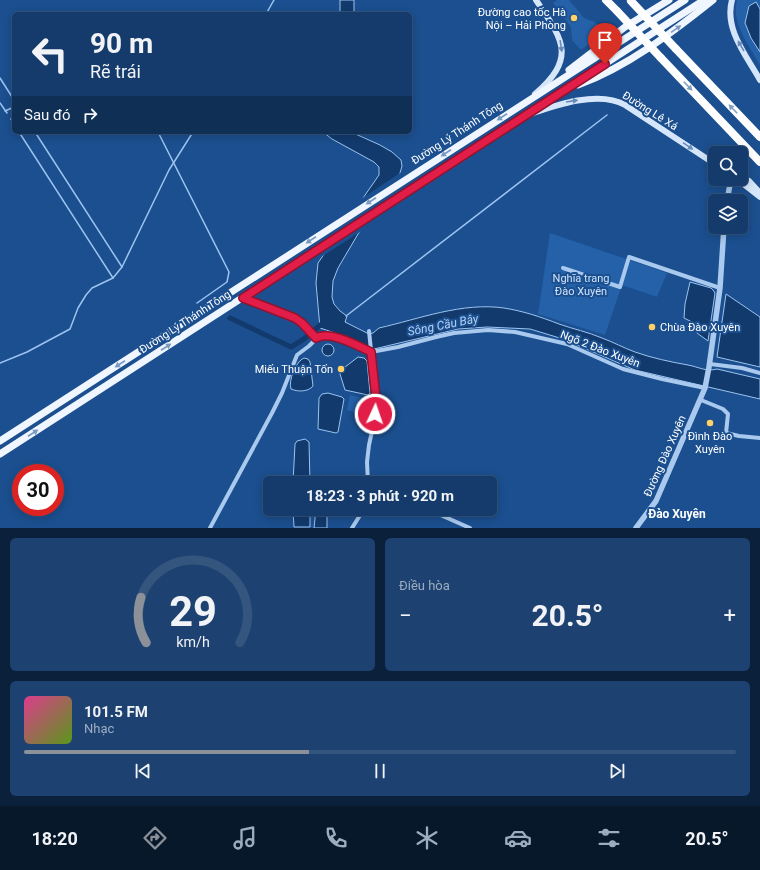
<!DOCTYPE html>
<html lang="vi">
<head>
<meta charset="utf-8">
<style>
	:root { --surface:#143b6b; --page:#1d4271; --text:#f1f3f6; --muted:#9dadc1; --line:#33557e; --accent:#8c9099 }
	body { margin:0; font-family:Roboto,sans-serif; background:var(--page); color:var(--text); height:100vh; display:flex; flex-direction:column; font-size:15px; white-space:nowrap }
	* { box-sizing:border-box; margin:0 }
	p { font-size:13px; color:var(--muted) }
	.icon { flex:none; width:22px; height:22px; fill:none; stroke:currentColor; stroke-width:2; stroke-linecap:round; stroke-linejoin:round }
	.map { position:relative; height:528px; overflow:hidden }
	.side { display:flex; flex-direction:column; gap:10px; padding:10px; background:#0b203b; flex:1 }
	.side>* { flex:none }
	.hud { position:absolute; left:12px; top:12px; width:400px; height:122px; border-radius:6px; box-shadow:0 2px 10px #0003,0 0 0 1px var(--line); background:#143b6b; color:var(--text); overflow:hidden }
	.controls { position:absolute; left:708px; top:146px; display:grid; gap:8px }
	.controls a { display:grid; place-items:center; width:40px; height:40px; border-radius:6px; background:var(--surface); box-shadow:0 2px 10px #0003,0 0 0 1px var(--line); font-size:20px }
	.speed { position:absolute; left:12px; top:464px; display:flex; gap:8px; font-size:20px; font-weight:700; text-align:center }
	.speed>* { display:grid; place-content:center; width:52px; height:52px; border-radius:50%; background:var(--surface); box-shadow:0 2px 10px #0003,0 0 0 1px var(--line); line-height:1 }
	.speed .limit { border:6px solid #d22; background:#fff; color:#111 }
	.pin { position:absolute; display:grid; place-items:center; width:34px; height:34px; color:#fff; margin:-41px -17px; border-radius:50% 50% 50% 0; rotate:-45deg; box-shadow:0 0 4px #0007 }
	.pin .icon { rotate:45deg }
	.me { position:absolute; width:44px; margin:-22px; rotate:3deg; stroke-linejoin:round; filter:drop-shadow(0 0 3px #0008) }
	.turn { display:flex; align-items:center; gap:14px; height:84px; padding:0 12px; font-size:18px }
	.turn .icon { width:52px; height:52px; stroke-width:2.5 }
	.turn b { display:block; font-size:28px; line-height:34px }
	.then { display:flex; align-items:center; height:38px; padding:0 12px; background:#0003; gap:8px; font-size:15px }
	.big { font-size:30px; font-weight:700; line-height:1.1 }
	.side .widget { flex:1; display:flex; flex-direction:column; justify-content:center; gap:6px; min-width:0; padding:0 14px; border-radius:6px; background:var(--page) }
	.side .dial { align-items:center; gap:0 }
	.dial svg { height:104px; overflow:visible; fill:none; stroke:var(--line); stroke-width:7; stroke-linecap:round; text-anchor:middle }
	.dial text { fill:var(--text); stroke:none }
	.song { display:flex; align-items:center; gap:12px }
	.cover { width:48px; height:48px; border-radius:6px; background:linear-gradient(135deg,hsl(330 70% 55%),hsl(90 70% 35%)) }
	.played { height:4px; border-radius:2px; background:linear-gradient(90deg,var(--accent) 40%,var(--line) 40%) }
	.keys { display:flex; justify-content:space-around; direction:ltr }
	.heat { display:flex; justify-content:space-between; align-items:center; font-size:22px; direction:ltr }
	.side .tiles { flex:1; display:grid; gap:10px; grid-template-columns:1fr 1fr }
	.widget:last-child { grid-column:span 2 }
	.trip { position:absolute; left:263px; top:476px; width:234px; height:40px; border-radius:6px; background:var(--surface); box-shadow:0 2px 10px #0003,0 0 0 1px var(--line); font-weight:700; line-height:40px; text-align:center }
	.dock { display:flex; height:64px; justify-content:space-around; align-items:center; background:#08182b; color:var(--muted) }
	.dock .icon { width:28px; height:28px }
	.dock .on { color:var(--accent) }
	.dock b { font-size:18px; color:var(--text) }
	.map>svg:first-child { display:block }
	.green { fill:#2461a8 }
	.water { fill:#123a6d; stroke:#9cc4f0 }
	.pier { fill:#1b4f8f }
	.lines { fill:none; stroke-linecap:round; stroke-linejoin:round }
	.stream { stroke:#9cc4f0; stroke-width:1.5 }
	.canal { stroke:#123a6d; stroke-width:5 }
	.minor { stroke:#a9c9ee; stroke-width:4 }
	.tertiary { stroke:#a9c9ee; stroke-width:5.5 }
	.secondary { stroke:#d6e6fa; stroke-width:6 }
	.primary { stroke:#f0f6ff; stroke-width:7 }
	.motorway { stroke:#fff; stroke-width:8 }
	.motorway-bridge { stroke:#fff; stroke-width:8 }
	.oneway { fill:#7b9ac1 }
	.oneway2 { fill:#668bba }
	.oneway3 { fill:#829ec1 }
	.route-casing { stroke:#92132f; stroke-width:10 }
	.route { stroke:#e11d48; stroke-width:7 }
	.poi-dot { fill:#ffd166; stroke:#1b4f8f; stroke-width:1.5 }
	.labels { text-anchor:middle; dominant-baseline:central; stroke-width:4; stroke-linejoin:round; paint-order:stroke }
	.poi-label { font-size:11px; fill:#fff; stroke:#1b4f8f; text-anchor:end }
	.street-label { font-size:11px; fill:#fff; stroke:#1b4f8f }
	.park-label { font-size:11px; fill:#cfe3fa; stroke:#1b4f8f }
	.water-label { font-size:12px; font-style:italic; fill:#b5d3f5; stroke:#1b4f8f }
	.neighbourhood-label { font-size:12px; font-weight:bold; fill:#fff; stroke:#1b4f8f }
</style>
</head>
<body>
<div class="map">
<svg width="760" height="528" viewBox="0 0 760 528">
	<rect width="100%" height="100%" fill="#1b4f8f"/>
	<g class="green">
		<polygon points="557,0 569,0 584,18 595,22 604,33 581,50 572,40 571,27 553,3"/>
		<path d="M737 0H760V65C749 45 731 23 737 0Z"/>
		<polygon points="550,233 667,273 657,297 622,285 605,335 538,314"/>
		<polygon points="350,395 374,401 371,417 347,410"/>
	</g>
	<g class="water">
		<rect x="340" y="0" width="14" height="14"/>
		<polygon points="756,2 760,9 760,52 751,38 745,23 749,6"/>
		<path d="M323 132H351L380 145 392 152 401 160 402 166 400 173 358 234 338 268 333 281 332 297 334 304 340 311 347 316 345 322 369 334 373 333 379 328C419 319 462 302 504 308 523 311 541 317 559 324 573 329 588 332 602 338 613 342 624 348 635 352 652 358 671 362 688 365 699 367 706 372 717 369L760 379V399L635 370 563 339 530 329 487 327 458 329 374 349 338 334 320 328 316 283 318 263 379 175V167L374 162 332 139Z"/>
		<polygon points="690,282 711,288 713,290 715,293 708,341 697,333 694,323 684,318 685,304"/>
		<polygon points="726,294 760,317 760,367 717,357"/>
		<circle cx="328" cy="350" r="6"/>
		<polygon points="358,357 364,358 367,361 370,393 368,395 345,390 340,374 340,371"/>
		<path d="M304 358 308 359 310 362 313 386C308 392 298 392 291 389 288 381 296 361 304 358Z"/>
		<polygon points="328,393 342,397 344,399 338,432 336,433 318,429 319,398 322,394"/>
		<polygon points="305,439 309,442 310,483 293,483 295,444 297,441"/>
		<polygon points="293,509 310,509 310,527 294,527"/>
		<polygon points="316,509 327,509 327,528 314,528"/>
	</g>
	<polygon class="pier" points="403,171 363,230 318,259 358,201"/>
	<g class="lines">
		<g class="stream">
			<polyline points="266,14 274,0"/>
			<polyline points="0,78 14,100"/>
			<polyline points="0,103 7,113"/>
			<polyline points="5,111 14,107"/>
			<polyline points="11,119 14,124"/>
			<polyline points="19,132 113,278"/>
			<polyline points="35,132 122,267"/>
			<polyline points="158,132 229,272 227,282 197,303"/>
			<polyline points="346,316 607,115"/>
			<polyline points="0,363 27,352 70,329 78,308 86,295 92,288 113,278 122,267 169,170 193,132"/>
		</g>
		<polyline class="canal" points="230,318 291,347 304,339 324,322"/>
		<g class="minor">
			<polyline points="563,268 620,287 629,257 720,288"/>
			<polyline points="243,298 295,318 301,323 316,338"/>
			<polyline points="371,352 398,347 436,337 454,333 488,330 515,332 567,344 623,369 662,379 705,388"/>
			<polyline points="710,364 742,368 760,373"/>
			<polyline points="701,400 723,409 728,414 726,433 739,436 760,438"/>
			<polyline points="368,483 367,462 369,445 374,422 376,398 369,331"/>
			<polyline points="427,509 470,528"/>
			<polyline points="210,528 272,413 282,393 297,355 309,346 317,338 321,336 337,338 347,340 371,352"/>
			<polyline points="352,528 364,509"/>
		</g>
		<g class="tertiary">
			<polyline points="727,201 731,179"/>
			<polyline points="636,528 656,501 705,388 709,367 720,288 724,227"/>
		</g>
		<g class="secondary">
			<path d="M732 0C724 29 746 55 760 80"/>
			<path d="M535 94C578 57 562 39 536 0"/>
			<path d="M530 114C556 105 599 90 625 105L715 164"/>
			<polyline points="737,179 760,197"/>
			<polyline points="749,181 760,193"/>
		</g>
		<g class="primary">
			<polyline points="569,70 625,27 669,0"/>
			<path d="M578 85C627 67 673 32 713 0"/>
			<polyline points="0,441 685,0"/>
			<polyline points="0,454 704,0"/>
		</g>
		<g class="motorway">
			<polyline points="606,0 617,11"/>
			<polyline points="676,49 760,137"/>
			<polyline points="661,58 760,162"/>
		</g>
		<g class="motorway-bridge">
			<polyline points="631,1 676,49"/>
			<polyline points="617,11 661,58"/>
		</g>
	</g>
	<defs><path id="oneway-solid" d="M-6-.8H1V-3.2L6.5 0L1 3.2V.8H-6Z"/></defs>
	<g class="oneway">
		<use href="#oneway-solid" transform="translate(676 29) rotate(-35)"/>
		<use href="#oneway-solid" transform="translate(502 117) rotate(147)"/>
		<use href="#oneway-solid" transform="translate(446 153) rotate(147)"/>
		<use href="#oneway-solid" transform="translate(371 201) rotate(147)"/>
		<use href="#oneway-solid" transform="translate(311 240) rotate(147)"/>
		<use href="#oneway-solid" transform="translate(166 347) rotate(-33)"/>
		<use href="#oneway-solid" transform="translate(120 364) rotate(147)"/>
		<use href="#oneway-solid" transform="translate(33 433) rotate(-33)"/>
	</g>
	<g class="oneway2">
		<use href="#oneway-solid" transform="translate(561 46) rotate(81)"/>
		<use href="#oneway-solid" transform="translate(741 46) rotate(-120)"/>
		<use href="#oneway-solid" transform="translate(572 101) rotate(-9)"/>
		<use href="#oneway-solid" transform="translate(688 146) rotate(34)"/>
	</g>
	<g class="oneway3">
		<use href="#oneway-solid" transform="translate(688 86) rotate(46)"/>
		<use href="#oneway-solid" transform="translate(733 109) rotate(-134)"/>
	</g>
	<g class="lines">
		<g class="route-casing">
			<path id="route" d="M375 414 376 398 371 352C358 346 330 330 316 338L302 323 295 318 243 298 605 64"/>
		</g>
		<use href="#route" class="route"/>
	</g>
	<g class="poi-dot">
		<circle cx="574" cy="18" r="4"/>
		<circle cx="652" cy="327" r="4"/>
		<circle cx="341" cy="369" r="4"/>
		<circle cx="710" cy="423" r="4"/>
	</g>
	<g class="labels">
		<g class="poi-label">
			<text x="566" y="12">Đường cao tốc Hà<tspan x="566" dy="13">Nội – Hải Phòng</tspan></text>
			<text x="660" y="327" text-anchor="start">Chùa Đào Xuyên</text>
			<text x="333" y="369">Miếu Thuận Tốn</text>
			<text x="710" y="436" text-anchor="middle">Đình Đào<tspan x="710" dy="13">Xuyên</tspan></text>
		</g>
		<g class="street-label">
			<text transform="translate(650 111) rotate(32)">Đường Lê Xá</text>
			<text transform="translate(457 133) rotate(-33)">Đường Lý Thánh Tông</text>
			<text transform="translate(185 322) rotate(-33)">Đường Lý Thánh Tông</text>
			<text transform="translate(600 349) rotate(21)">Ngõ 2 Đào Xuyên</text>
			<text transform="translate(665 456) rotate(-66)">Đường Đào Xuyên</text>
		</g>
		<g class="park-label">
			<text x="581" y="278">Nghĩa trang<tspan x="581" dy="13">Đào Xuyên</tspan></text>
		</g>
		<g class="water-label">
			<text transform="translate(443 325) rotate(-11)">Sông Cầu Bây</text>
		</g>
		<g class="neighbourhood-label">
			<text x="677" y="514">Đào Xuyên</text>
		</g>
	</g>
</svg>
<div class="controls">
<a><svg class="icon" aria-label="search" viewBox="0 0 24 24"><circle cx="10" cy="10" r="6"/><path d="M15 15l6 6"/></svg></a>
<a><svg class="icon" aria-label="layers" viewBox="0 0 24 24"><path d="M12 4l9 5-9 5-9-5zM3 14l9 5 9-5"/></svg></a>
</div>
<div class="speed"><div class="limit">30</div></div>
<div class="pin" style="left:605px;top:64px;background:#d93025"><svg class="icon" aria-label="arrive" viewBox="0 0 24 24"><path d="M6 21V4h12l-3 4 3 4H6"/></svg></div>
<svg class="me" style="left:375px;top:414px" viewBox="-20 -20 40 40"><circle r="17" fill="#e11d48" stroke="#fff" stroke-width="3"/><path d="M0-11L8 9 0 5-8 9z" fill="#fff"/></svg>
<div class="trip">18:23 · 3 phút · 920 m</div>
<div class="hud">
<div class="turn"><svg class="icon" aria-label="left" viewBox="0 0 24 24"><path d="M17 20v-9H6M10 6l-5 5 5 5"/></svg><div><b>90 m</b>Rẽ trái</div></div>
<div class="then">Sau đó<svg class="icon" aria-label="right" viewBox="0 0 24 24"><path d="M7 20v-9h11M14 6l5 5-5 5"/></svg></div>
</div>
</div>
<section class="side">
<div class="tiles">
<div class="widget dial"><svg viewBox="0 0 100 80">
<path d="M14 69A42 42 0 1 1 86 69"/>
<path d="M14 69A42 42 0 0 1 10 34" stroke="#8c9099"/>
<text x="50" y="56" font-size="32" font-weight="700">29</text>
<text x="50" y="72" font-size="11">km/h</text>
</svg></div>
<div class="widget"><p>Điều hòa</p>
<div class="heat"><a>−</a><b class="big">20.5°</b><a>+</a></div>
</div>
<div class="widget">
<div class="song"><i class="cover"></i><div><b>101.5 FM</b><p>Nhạc</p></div></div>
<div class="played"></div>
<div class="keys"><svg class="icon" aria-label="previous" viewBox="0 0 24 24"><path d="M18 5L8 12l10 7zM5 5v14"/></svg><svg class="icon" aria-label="pause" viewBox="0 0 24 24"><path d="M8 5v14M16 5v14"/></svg><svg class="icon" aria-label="next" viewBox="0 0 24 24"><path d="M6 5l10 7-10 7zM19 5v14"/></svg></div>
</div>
</div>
</section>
<nav class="dock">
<b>18:20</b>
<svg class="icon on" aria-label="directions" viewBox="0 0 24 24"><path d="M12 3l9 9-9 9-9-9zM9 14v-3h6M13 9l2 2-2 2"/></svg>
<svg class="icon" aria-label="music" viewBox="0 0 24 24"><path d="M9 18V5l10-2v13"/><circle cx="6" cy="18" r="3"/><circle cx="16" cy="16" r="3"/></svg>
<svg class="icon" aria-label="phone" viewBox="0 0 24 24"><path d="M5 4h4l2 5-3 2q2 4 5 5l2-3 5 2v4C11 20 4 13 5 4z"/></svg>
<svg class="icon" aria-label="climate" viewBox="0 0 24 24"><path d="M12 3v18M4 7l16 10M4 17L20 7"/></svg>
<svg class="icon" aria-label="car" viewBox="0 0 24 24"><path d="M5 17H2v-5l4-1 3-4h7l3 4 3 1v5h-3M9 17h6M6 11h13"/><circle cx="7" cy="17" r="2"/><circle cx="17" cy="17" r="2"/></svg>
<svg class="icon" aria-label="filters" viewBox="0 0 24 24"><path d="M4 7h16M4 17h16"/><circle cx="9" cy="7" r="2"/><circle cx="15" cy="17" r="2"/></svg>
<b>20.5°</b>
</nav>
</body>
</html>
